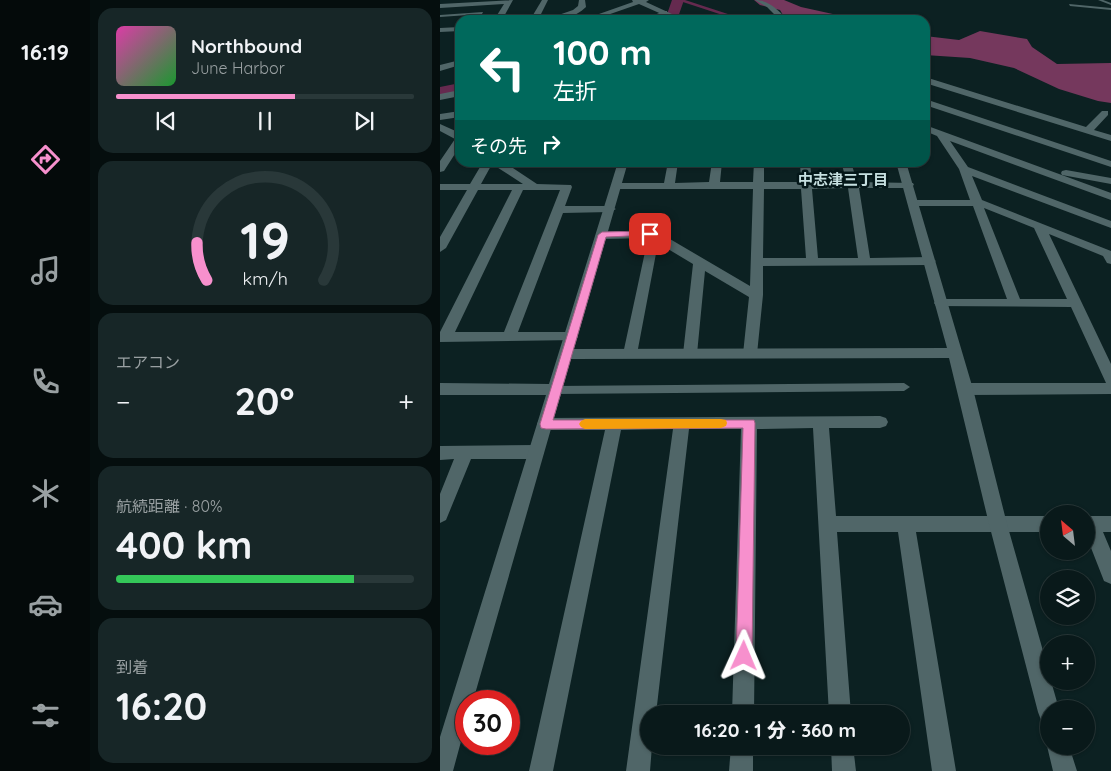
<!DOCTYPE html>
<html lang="ja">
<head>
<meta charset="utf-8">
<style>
	:root { --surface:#09191a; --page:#172627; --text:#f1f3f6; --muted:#99a0a2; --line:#293839; --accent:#f790cd }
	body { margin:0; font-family:Quicksand,"Noto Sans JP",sans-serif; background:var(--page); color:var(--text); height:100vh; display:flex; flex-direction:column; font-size:19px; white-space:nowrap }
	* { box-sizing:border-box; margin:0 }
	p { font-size:16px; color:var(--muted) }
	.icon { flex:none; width:28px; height:28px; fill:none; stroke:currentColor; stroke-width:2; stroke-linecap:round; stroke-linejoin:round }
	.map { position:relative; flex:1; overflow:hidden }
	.side { display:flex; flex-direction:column; gap:8px; padding:8px; background:#050e0e; width:350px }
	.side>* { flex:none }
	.guide { position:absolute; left:15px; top:15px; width:475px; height:152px; border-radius:15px; box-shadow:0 1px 4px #0004,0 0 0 1px var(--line); background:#00695c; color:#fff; overflow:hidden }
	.needle { width:32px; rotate:332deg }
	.tools { position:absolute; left:600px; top:505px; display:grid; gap:10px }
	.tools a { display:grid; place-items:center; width:55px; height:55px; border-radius:50%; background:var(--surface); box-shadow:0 1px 4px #0004,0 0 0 1px var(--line); font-size:25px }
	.speed { position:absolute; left:15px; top:690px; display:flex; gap:10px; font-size:25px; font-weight:700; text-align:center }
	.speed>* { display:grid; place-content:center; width:65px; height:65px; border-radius:50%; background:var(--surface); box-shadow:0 1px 4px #0004,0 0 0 1px var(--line); line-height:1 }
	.speed .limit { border:8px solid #d22; background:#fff; color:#111 }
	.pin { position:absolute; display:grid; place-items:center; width:42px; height:42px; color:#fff; margin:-21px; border-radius:10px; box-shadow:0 2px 8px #0006 }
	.me { position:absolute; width:55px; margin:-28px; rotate:1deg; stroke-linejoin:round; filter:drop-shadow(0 0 4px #0008) }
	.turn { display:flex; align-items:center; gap:18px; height:105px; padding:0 15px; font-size:22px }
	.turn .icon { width:65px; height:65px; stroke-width:2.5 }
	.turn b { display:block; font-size:35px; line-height:42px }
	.then { display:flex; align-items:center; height:48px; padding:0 15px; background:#0003; gap:10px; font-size:19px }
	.big { font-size:38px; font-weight:800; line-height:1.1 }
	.side .tile { flex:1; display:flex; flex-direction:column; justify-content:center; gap:8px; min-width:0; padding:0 18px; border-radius:15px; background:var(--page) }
	.side .dial { align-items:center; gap:0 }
	.dial svg { height:130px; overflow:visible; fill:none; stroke:var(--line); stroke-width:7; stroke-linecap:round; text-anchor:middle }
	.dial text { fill:var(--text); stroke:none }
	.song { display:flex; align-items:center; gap:15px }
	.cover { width:60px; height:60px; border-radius:8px; background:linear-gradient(135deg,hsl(320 70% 55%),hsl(130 70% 35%)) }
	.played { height:5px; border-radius:2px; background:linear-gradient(90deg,var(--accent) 60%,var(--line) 60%) }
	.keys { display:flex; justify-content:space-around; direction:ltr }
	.heat { display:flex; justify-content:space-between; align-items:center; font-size:28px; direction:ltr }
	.charge { height:8px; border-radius:4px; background:linear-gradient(90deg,#34c759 80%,var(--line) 0) }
	.trip { position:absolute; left:200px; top:705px; width:270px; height:50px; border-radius:25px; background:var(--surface); box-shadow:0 1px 4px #0004,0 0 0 1px var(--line); font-weight:800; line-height:50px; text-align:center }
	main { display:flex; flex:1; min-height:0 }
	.tab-bar { display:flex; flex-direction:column; width:90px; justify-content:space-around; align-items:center; background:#040a0a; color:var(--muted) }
	.tab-bar .icon { width:35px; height:35px }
	.tab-bar .selected { color:var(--accent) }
	.tab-bar b { font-size:22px; color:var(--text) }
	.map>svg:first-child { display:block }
	.forest { fill:#75385d }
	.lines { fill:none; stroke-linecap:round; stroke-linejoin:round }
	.stream { stroke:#652a4f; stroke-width:2.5 }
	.river { fill:#652a4f; fill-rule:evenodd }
	.service { fill:#506668; fill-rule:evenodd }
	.pedestrian { fill:#506668; fill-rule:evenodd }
	.minor { fill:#506668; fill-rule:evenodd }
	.tertiary { fill:#506668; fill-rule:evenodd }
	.route { fill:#f790cd; stroke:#a15e85 }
	.slow { fill:#f59e0b }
	.labels { text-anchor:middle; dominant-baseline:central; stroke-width:5; stroke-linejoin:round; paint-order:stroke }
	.far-neighbourhood-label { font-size:15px; font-weight:bold; fill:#c6dfe0; stroke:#041719 }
</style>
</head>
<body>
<main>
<nav class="tab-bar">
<b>16:19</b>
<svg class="icon selected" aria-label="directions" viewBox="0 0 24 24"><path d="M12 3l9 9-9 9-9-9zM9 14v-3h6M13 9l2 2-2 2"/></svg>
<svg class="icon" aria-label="music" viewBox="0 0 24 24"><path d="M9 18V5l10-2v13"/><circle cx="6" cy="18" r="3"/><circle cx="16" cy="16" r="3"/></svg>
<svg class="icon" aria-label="phone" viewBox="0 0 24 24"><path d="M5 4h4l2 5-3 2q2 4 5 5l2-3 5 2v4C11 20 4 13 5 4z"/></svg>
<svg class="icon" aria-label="climate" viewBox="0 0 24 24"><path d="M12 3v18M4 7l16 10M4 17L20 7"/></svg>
<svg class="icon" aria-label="car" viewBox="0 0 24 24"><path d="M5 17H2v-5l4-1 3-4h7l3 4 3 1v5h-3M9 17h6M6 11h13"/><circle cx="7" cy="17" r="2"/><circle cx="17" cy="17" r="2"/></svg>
<svg class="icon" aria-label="filters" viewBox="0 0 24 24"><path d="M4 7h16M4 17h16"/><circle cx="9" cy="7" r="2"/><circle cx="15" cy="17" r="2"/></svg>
</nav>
<section class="side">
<div class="tile">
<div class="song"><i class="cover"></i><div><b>Northbound</b><p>June Harbor</p></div></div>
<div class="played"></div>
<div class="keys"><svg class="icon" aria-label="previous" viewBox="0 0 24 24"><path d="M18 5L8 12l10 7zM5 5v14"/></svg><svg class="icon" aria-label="pause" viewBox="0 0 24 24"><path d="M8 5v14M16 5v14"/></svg><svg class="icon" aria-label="next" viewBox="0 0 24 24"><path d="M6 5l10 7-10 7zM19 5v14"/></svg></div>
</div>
<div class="tile dial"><svg viewBox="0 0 100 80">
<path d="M14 69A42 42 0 1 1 86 69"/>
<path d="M14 69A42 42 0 0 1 8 46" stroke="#f790cd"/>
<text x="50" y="56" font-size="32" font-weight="700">19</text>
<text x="50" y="72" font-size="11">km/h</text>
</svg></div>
<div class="tile"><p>エアコン</p>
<div class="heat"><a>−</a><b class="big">20°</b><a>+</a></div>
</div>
<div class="tile"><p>航続距離 · 80%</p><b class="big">400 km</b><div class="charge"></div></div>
<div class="tile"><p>到着</p><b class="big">16:20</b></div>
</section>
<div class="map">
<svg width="671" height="771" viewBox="0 0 671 771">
	<rect width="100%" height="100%" fill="#0c2122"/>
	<g class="forest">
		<polygon points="314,0 344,0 361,7 420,20 346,20 340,10 320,5"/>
		<polygon points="540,31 587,39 592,47 617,64 671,63 671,103 658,101 619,89 574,68 530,58 485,55 485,36 519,40"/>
	</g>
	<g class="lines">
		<polyline class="stream" points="241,0 302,20"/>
		<g class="river">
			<polygon points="232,0 244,0 237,20 225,20"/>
			<polygon points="20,83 20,93 0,97 0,87"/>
		</g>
		<g class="service">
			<polygon points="658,0 663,0 671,3 671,5"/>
			<polygon points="629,4 671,8 671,10 630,6"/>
			<polygon points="43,12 42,14 0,17 0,15"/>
		</g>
		<polygon class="pedestrian" points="464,383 470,387 464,391 115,394 109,390 115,386"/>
		<g class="minor">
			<polygon points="73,0 62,20 54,20 64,4 0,8 0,4"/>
			<polygon points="102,0 108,0 98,20 90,20"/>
			<path d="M139 0H145L146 7C135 18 119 20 104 20L133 10 138 6Z"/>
			<path d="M315 0C329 0 338 10 348 20H340L327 7Z"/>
			<polygon points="224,11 227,11 227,15 213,20 202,20"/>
			<polygon points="153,14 159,14 170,20 160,20 153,18"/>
			<polygon points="20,27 20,31 0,32 0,28"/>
			<polygon points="485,77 646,127 662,111 668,111 668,115 654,130 671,135 671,141 485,83"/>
			<polygon points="20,90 20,96 0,100 0,94"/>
			<polygon points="485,99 671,161 671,167 485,105"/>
			<polygon points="20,111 20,117 0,120 0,114"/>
			<polygon points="0,124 20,133 20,146 4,171 0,172 0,161 15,139 0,131"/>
			<path d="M485 125 671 193V200L510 141 528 167 671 221V228L532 176 542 200 671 251V264L667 263 663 256 609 234 671 364V394L525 395 520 393 517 389 520 385 525 383H666L631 307 496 306 494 303 496 300 501 299H567L533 206H474L468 203 474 200H530L519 169 497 136 485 131ZM544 208 594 228 627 299H580Z"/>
			<path d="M43 162H64L97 184 131 185 132 187 125 206H170L176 209 170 212 123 213 78 332H131L136 334 138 337 136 340 0 342V332L72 190H38L6 248 0 252V237L27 190H0V184H30ZM52 164 83 184H41ZM83 190H120L64 332H15Z"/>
			<path d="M228 162H238L235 183 269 182 272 162H282L280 182H313L314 162H324V182H361L360 162H370L372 182H407L401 162H411L417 182 473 183 474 185 469 188H419L430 258 490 257 496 261 490 265 323 266V295L317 354 315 358H305L303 354 309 297 265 271 257 354 255 358H245L243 354 253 264 218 243 197 354 195 358H185L183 354 208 238 162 239 156 235 158 232 211 230 218 232 310 286 313 189H176L171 186 176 183H224ZM408 188 418 258H378L372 189ZM324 189H361L366 258H323Z"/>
			<polygon points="626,170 671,178 671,184 622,175 621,173 622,171"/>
			<polygon points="440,416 446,418 448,422 446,426 440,428 389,428 396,516 609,516 609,532 476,532 516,771 492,771 458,532 397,532 411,714 389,714 373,428 317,429 314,714 292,714 301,429 249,429 216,714 209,714 209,746 212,746 210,771 186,771 233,429 181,430 113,771 89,771 165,430 105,430 99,428 97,424 99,420 105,418"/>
			<polygon points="96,445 102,447 104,452 102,457 96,459 31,459 6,520 0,523 0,494 14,459 0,460 0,446"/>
			<polygon points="646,516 671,516 671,532 663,532 671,551 671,584 664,581 646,535"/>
			<polygon points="291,746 313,746 313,771 289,771"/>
			<polygon points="391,746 413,746 416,771 392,771"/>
		</g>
		<g class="tertiary">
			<polygon points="192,0 209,0 206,2 245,20 235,20 199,4 153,20 142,20 193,2"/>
			<polygon points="20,60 20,65 0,71 0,65"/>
			<polygon points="178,162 188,162 134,349 507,348 456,162 466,162 533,389 567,524 609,672 609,681 611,681 619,709 609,709 609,723 601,720 598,712 549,524 509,358 131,359 33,701 26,701 26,723 13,771 0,771 0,737 106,395 0,395 0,383 109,384"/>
			<polygon points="609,741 609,746 629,746 637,771 613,771 607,746"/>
		</g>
	</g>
	<polygon class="route" points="210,231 214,232 214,235 166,237 113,420 314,420 315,423 312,656 310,661 304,663 298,661 296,656 303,428 106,429 101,428 100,424 158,235 162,232"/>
	<polygon class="slow" points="145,419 281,419 286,420 287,423 286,426 281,428 145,429 141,427 139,424 141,421"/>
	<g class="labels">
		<g class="far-neighbourhood-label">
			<text x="403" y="179">中志津三丁目</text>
		</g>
	</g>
</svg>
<div class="tools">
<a><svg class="needle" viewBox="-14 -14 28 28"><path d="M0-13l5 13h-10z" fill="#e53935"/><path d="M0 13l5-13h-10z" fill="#99a0a2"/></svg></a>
<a><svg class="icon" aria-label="layers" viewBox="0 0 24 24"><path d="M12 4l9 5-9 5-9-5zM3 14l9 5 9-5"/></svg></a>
<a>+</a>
<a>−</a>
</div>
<div class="speed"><div class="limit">30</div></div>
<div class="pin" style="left:210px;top:234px;background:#d93025"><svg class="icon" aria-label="arrive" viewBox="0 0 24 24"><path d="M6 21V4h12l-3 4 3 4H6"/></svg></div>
<svg class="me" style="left:304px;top:656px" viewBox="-20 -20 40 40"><path d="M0-17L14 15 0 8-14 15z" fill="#f790cd" stroke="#fff" stroke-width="4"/></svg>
<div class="trip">16:20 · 1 分 · 360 m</div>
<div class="guide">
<div class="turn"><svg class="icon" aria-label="left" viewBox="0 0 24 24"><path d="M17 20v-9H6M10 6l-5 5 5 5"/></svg><div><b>100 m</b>左折</div></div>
<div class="then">その先<svg class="icon" aria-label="right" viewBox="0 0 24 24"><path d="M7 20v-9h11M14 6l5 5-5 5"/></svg></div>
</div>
</div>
</main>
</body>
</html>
